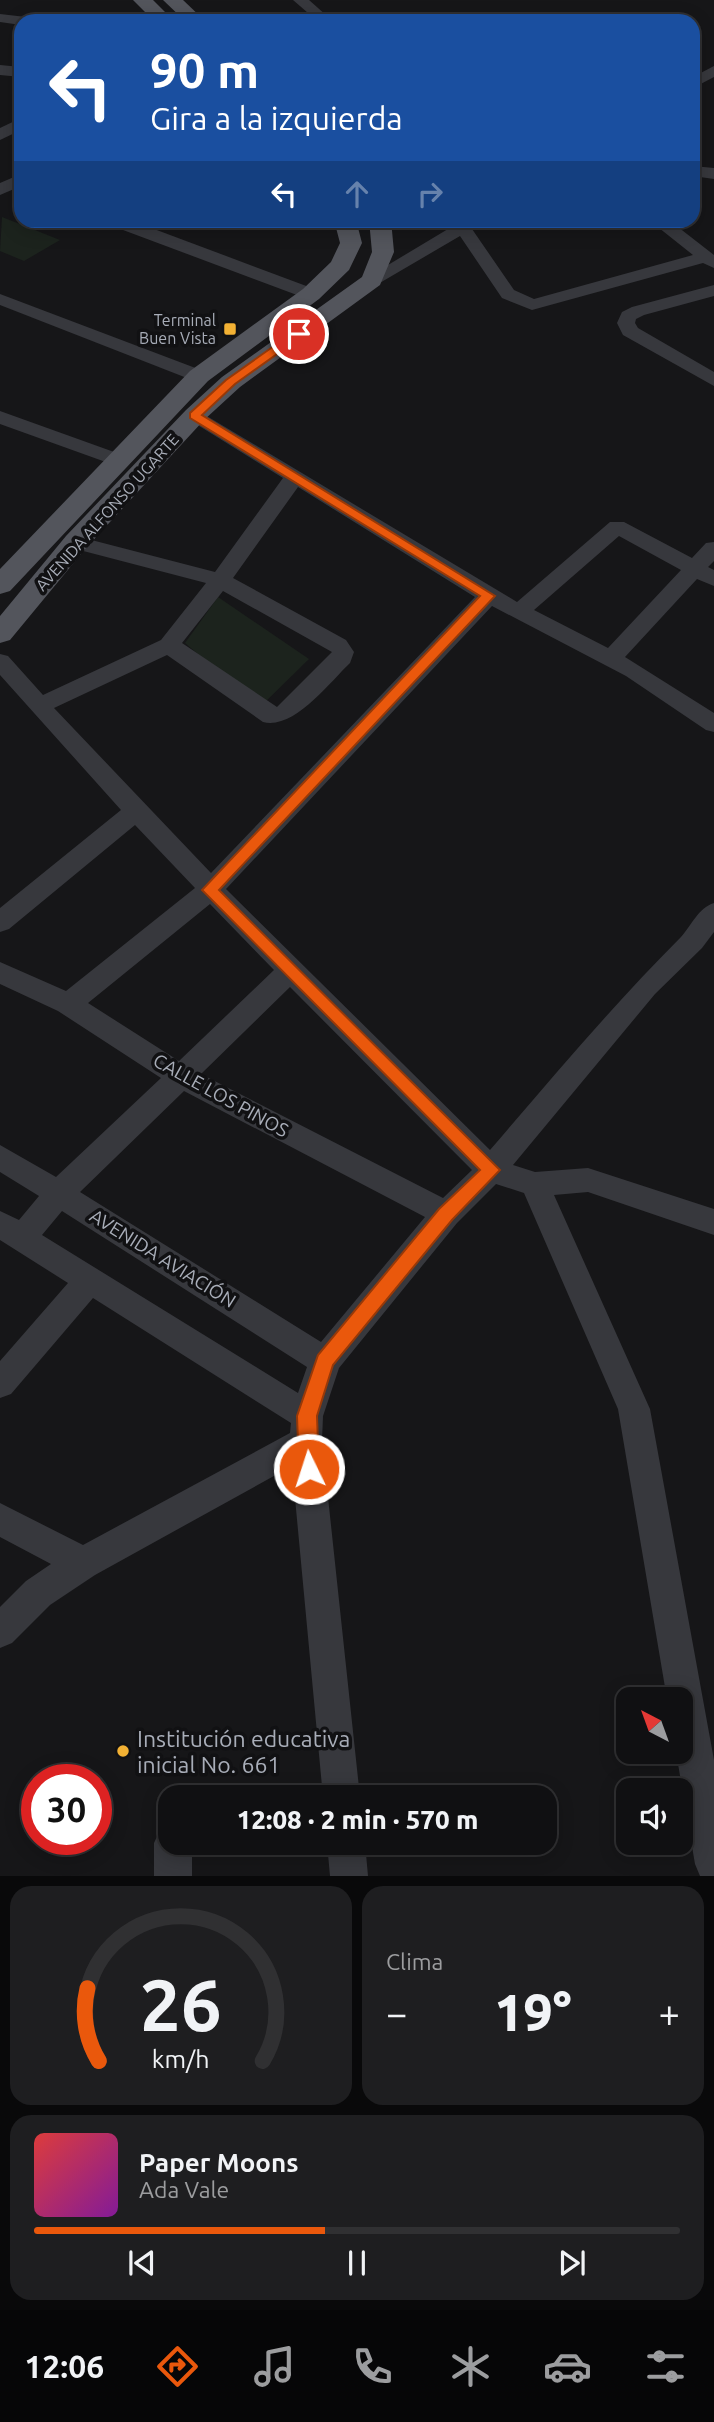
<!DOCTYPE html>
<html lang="es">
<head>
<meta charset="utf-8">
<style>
	:root { --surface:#101012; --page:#1e1e20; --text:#f1f3f6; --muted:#9c9d9f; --line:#303032; --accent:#ea580c }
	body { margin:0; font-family:Ubuntu,sans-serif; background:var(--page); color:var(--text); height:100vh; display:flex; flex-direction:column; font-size:26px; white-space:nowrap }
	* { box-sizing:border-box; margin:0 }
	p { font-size:23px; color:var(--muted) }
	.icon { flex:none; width:38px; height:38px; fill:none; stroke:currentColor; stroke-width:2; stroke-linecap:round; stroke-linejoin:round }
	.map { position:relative; height:1876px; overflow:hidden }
	.side { display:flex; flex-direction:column; gap:10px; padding:10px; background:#09090a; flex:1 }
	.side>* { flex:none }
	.guide { position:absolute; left:14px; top:14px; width:686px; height:214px; border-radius:21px; box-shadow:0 4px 18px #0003,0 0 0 2px var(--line); background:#1a4fa0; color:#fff; overflow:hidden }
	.needle { width:46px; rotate:319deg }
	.fabs { position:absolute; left:616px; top:1687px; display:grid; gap:14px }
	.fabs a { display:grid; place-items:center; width:77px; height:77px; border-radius:14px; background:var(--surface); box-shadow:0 4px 18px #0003,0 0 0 2px var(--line); font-size:35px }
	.speed { position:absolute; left:21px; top:1764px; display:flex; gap:14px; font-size:35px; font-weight:700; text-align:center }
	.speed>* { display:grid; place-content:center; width:91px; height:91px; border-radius:50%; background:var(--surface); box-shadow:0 4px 18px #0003,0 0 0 2px var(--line); line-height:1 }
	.speed .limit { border:10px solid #d22; background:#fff; color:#111 }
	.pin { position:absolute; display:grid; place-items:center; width:60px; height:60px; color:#fff; margin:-30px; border:4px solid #fff; border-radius:50%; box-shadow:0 2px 7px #0007 }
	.me { position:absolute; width:77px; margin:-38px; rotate:356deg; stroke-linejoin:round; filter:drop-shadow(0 0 5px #0008) }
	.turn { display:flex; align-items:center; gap:24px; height:147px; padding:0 21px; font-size:32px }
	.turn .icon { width:91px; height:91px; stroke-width:2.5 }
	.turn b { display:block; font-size:49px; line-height:60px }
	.lanes { display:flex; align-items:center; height:66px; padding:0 21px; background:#0003; justify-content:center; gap:35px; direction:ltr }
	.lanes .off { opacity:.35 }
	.big { font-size:52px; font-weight:800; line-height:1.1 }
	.side .widget { flex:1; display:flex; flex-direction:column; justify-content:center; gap:10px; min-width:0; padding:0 24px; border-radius:21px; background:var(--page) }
	.side .dial { align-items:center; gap:0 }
	.dial svg { height:182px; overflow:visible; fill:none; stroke:var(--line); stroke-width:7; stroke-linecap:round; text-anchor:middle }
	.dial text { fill:var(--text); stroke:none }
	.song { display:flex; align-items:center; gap:21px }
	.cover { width:84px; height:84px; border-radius:10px; background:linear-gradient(135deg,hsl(0 70% 55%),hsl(290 70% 35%)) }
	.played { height:7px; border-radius:4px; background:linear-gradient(90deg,var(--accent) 45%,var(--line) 45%) }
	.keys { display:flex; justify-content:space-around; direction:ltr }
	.heat { display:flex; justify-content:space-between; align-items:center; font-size:38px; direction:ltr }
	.side .tiles { flex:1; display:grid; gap:10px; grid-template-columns:1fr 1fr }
	.widget:last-child { grid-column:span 2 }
	.trip { position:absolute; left:158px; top:1785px; width:399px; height:70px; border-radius:21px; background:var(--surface); box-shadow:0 4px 18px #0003,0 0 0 2px var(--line); font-weight:800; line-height:70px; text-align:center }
	.tabs { display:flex; height:112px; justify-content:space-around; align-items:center; background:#060607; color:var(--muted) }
	.tabs .icon { width:49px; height:49px }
	.tabs .on { color:var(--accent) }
	.tabs b { font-size:32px; color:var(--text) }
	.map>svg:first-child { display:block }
	.green { fill:#1c231d }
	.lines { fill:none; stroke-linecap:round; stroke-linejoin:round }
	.minor { fill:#37383d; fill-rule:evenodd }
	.major { fill:#53555c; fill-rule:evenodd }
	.route { fill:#ea580c; stroke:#983908; stroke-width:2 }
	.poi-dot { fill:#f2b134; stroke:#111113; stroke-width:2.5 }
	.labels { text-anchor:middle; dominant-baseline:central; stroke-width:7; stroke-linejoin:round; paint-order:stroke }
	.far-poi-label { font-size:16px; fill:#a8adb8; stroke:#111113; text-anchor:end }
	.far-street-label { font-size:16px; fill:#a8adb8; stroke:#111113 }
	.street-label { font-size:19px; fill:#a8adb8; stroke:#111113 }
	.near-poi-label { font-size:23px; fill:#a8adb8; stroke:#111113; text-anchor:start }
</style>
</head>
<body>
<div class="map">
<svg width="714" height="1876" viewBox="0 0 714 1876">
	<rect width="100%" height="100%" fill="#161618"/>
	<g class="green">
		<polygon points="2,217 60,240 24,261 0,251"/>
		<polygon points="218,597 309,659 260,707 185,643"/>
	</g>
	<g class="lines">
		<g class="minor">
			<polygon points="293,0 309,0 327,16 325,19 315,19"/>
			<polygon points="0,14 26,17 33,21 21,21 21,25 0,22"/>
			<polygon points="0,65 21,67 21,77 0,75"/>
			<polygon points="714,66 714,77 693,88 693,77"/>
			<polygon points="21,118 21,130 0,140 0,128"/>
			<polygon points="693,166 714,168 714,179 693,176"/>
			<polygon points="21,174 21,186 0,195 0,183"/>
			<polygon points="105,220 130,220 317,290 320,294 311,299 305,298 107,224"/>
			<polygon points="463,220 484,220 472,229 514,290 534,299 693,255 649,220 669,220 714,255 714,268 703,263 532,310 502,298 460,236 378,284 366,284 363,280"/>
			<polygon points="714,285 714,296 644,315 636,319 635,323 638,328 714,372 714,386 623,335 617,323 622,312 632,307"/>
			<polygon points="0,294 206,372 209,376 206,380 192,380 0,305"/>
			<path d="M195 409 517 602 610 522H624L692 558 706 543 714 542V561L708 567 714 570V586L697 579 625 657 714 713V732L706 730 626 676 492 606 226 889 490 1150C552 1078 613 1005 681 937 692 925 698 908 714 903V932L702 948 655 994 513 1165 535 1172 588 1168 714 1209V1235L588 1192 554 1195 650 1409 714 1760V1876H700L695 1864 676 1752H681V1699H667L618 1409 524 1193 496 1184 457 1223 339 1368 323 1416 322 1441 360 1797H323L292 1466 95 1575 50 1605 12 1643 0 1648V1607L26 1581 51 1564 0 1537V1503L83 1545 290 1433 291 1423 93 1298 11 1394 0 1398V1361L68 1283 0 1240V1211L19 1220 39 1196 0 1172V1145L56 1177 161 1078 58 1011 0 984V962L66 991 195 888 135 825 9 929 0 932V908L121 810 0 675V654L8 656 43 695 161 640 206 583 68 547 65 542 68 537 76 536 215 572 283 478 188 419 185 415ZM298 487 475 597 211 873 54 708 167 655 263 722C294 730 329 683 350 663L354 652 346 640 233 578ZM619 536 681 570 608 648 534 610ZM223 591 332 652 277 707 182 643ZM210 904 274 970 179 1061 88 1003ZM290 987 472 1170 443 1198 201 1074ZM184 1091 425 1217 321 1342 80 1192ZM62 1211 307 1367 298 1393 42 1235Z"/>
			<polygon points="0,411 128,457 131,461 128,465 114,465 0,424"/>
			<polygon points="170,1825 170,1843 192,1843 192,1876 154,1876 154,1843 160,1830"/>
			<polygon points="327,1843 365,1843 368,1876 330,1876"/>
		</g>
		<g class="major">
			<polygon points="133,0 153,0 174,21 154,21"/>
			<polygon points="163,0 183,0 205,21 185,21"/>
			<polygon points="334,220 356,220 362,243 349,270 319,299 208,381 10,591 0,594 0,569 190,371 303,289 331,262 340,243"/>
			<polygon points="369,220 391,220 394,252 380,285 240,387 204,420 86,548 10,640 0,643 0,616 66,536 186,410 222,377 362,277 372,252"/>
		</g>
	</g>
	<polygon class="route" points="295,331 305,334 235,384 202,415 495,596 219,890 500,1170 452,1220 333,1365 317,1416 319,1469 316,1475 309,1478 302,1475 299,1469 297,1416 318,1355 439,1209 480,1170 202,890 480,596 190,418 190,413 226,380"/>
	<g class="poi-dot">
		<rect x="223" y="322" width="14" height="14" rx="3.5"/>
		<circle cx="123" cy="1751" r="7"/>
	</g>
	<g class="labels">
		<g class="far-poi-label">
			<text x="216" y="320">Terminal<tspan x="216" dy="18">Buen Vista</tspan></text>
		</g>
		<g class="far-street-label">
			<text transform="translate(107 512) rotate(-48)">AVENIDA ALFONSO UGARTE</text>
		</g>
		<g class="street-label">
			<text transform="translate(221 1095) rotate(29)">CALLE LOS PINOS</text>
			<text transform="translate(163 1258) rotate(32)">AVENIDA AVIACIÓN</text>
		</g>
		<g class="near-poi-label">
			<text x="137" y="1738">Institución educativa<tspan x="137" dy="26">inicial No. 661</tspan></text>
		</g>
	</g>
</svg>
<div class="fabs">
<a><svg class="needle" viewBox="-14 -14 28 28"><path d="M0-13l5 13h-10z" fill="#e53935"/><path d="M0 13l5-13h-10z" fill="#9c9d9f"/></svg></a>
<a><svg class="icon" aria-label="sound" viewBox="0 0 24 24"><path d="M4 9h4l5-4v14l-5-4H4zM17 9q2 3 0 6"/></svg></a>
</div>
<div class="speed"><div class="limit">30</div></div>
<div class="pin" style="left:299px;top:334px;background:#d93025"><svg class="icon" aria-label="arrive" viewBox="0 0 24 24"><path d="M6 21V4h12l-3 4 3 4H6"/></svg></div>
<svg class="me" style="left:309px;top:1469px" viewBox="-20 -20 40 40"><circle r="17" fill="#ea580c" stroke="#fff" stroke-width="3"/><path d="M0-11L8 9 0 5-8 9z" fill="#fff"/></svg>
<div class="trip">12:08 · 2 min · 570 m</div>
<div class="guide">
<div class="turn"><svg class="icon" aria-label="left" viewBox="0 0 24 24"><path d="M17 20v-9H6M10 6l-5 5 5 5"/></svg><div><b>90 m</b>Gira a la izquierda</div></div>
<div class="lanes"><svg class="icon" aria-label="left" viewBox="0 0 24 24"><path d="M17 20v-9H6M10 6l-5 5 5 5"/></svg><svg class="icon off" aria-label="ahead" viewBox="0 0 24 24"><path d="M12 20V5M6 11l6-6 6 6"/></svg><svg class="icon off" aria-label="right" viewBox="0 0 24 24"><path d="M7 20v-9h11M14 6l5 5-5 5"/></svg></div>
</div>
</div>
<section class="side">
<div class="tiles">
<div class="widget dial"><svg viewBox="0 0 100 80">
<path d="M14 69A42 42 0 1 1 86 69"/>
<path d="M14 69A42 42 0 0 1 9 37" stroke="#ea580c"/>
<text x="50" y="56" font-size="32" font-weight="700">26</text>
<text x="50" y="72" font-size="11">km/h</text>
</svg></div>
<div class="widget"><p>Clima</p>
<div class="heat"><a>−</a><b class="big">19°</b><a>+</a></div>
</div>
<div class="widget">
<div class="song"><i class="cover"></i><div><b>Paper Moons</b><p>Ada Vale</p></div></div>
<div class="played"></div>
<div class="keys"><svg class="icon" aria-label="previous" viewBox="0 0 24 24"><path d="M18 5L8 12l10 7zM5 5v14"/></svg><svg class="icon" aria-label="pause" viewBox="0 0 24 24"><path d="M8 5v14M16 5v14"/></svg><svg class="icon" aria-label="next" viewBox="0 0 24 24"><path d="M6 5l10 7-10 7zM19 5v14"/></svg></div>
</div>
</div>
</section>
<nav class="tabs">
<b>12:06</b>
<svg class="icon on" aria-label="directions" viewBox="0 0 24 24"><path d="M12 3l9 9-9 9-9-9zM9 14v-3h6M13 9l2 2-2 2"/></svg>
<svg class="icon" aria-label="music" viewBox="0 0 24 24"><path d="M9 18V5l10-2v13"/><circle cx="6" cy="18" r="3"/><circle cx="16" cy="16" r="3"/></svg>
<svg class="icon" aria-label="phone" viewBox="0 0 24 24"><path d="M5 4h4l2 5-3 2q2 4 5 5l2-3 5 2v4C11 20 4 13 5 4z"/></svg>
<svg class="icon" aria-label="climate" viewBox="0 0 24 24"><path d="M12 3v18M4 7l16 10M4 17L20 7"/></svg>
<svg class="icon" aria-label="car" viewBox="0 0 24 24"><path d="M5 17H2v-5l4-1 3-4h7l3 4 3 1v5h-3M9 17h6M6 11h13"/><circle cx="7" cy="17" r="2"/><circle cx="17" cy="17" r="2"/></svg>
<svg class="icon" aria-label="filters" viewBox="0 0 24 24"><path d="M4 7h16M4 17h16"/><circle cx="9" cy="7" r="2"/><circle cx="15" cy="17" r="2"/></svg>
</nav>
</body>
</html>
